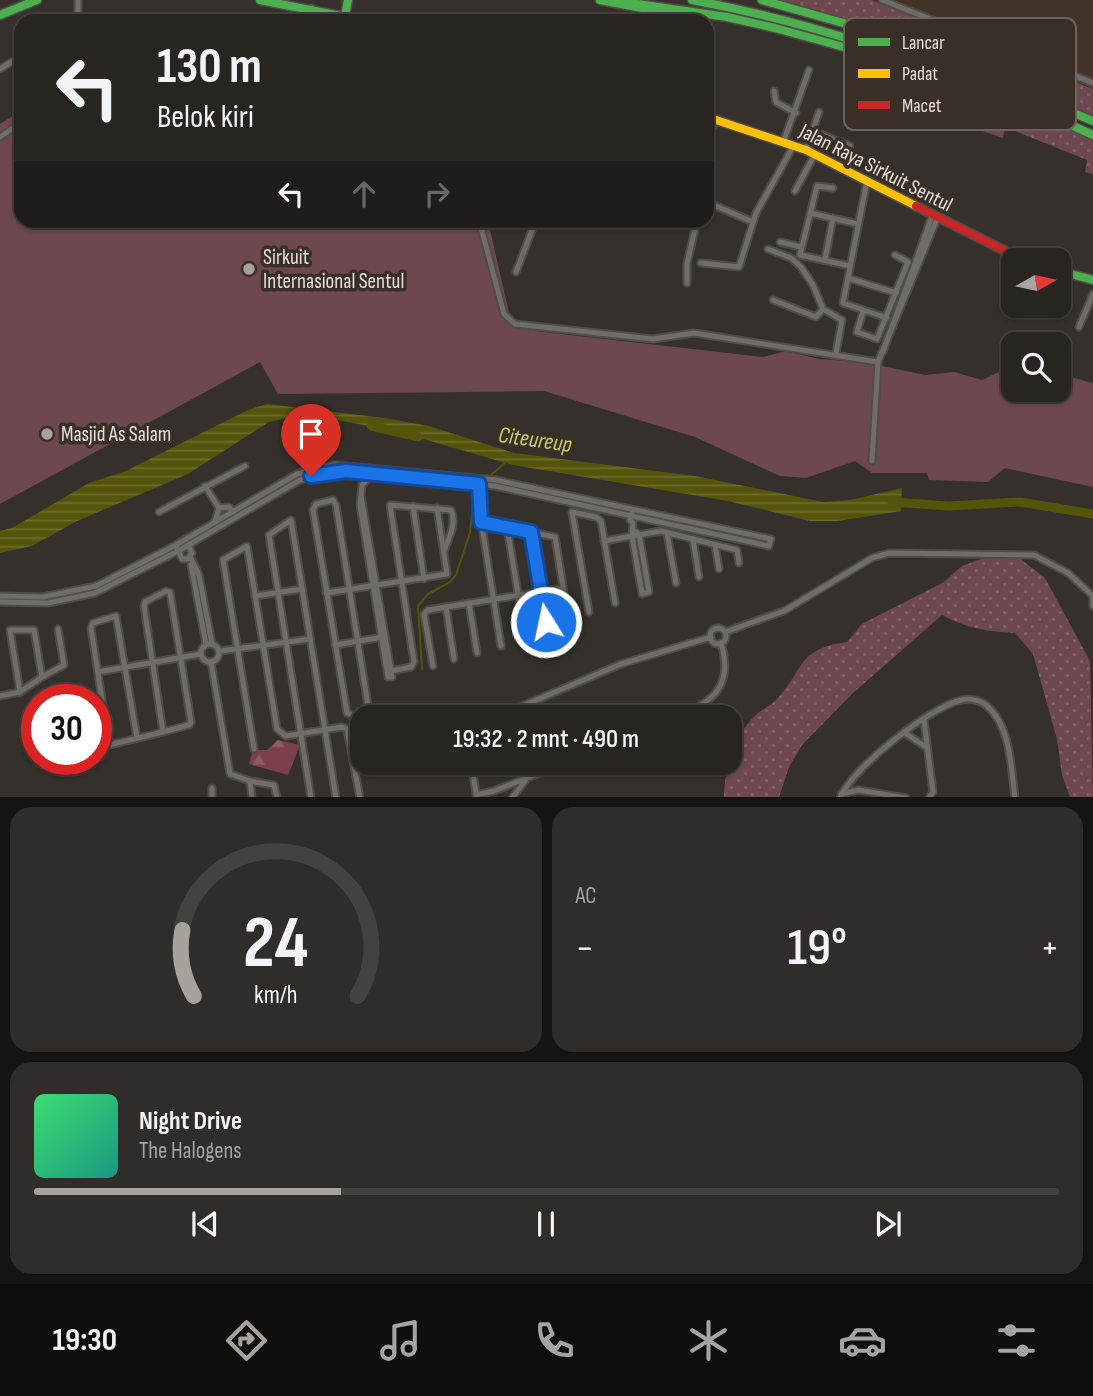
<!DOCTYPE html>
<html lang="id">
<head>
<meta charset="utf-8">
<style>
	:root { --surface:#282420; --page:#302c29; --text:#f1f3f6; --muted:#a5a4a5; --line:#44413e; --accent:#a8a29d }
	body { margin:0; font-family:"Sofia Sans Condensed",sans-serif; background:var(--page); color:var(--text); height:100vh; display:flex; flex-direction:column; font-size:26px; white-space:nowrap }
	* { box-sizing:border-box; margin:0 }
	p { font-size:23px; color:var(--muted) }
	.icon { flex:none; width:38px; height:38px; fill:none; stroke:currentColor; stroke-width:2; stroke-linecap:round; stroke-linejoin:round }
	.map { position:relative; height:797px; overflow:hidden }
	.side { display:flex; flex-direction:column; gap:10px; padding:10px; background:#161412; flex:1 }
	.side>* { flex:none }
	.banner { position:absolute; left:14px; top:14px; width:700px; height:214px; border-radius:21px; box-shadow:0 2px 5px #0004,0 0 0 2px var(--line); background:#282420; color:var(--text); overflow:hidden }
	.needle { width:46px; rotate:81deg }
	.controls { position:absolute; left:1001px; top:248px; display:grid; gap:14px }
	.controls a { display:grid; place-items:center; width:70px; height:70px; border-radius:14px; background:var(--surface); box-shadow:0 2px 5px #0004,0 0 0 2px var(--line); font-size:35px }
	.speed { position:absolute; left:21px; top:684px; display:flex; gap:14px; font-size:35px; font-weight:700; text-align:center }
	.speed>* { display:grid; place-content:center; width:91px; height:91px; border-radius:50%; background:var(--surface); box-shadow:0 2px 5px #0004,0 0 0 2px var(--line); line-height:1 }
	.speed .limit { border:10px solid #d22; background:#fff; color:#111 }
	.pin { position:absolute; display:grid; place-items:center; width:60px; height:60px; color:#fff; margin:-72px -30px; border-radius:50% 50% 50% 0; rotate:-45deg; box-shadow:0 0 7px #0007 }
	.pin .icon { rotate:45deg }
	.me { position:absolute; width:77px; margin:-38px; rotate:350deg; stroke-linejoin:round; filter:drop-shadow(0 0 5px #0008) }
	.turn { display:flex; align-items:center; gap:24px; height:147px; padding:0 28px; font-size:32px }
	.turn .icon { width:91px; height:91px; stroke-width:2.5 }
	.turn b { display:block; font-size:49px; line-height:60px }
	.lanes { display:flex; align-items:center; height:66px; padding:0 28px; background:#0003; justify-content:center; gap:35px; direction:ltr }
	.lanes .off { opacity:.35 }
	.big { font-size:52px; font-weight:600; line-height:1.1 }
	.side .tile { flex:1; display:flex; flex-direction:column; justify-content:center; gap:10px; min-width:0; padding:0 24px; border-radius:21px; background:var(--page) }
	.side .dial { align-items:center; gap:0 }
	.dial svg { height:182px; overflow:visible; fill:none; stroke:var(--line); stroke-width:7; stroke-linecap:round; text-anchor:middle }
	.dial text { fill:var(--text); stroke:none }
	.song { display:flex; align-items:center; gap:21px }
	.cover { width:84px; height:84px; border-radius:10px; background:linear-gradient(135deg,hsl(140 70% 55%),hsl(170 70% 35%)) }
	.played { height:7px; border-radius:4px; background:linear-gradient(90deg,var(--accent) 30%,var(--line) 30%) }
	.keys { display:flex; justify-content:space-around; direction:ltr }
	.heat { display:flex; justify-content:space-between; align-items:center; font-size:38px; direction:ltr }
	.side .tiles { flex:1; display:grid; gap:10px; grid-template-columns:1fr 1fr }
	.tile:last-child { grid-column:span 2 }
	.trip { position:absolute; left:350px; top:705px; width:392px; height:70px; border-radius:21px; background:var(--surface); box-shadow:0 2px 5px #0004,0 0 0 2px var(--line); font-weight:600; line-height:70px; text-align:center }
	.tab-bar { display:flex; height:112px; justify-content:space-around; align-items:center; background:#100e0d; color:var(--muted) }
	.tab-bar .icon { width:49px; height:49px }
	.tab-bar .current { color:var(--accent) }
	.tab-bar b { font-size:32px; color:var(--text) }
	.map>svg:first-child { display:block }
	.built { fill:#423428 }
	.grass { fill:url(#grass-dots) }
	.forest { fill:url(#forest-firs) }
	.garden { fill:#6d484e }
	.water { fill:url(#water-rules) }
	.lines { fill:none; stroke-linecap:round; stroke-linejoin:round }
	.stream { stroke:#54550a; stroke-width:2 }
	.river { stroke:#54550a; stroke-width:9 }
	.street-casing { stroke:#504c48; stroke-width:9 }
	.fast-casing { stroke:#504c48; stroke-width:11 }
	.slow-casing { stroke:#504c48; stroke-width:11 }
	.jam-casing { stroke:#504c48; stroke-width:11 }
	.street { stroke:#706c68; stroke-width:5 }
	.fast { stroke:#4caf50; stroke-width:8 }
	.slow { stroke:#ffc107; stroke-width:8 }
	.jam { stroke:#c62828; stroke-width:8 }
	.route-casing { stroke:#114b97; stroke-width:18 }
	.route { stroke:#1a73e8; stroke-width:12 }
	.poi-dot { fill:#a8a29d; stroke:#392f27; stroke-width:2.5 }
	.labels { text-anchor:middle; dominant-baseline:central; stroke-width:7; stroke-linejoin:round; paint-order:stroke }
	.street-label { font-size:21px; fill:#e6dfda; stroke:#392f27 }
	.poi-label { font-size:21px; fill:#e6dfda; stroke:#392f27; text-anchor:start }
	.water-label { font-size:23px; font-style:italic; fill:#c8cd68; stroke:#392f27 }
	.key { fill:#392f27; stroke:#6d645d; stroke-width:2 }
	.key-label { font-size:19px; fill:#e6dfda }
</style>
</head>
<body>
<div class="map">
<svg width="1093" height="798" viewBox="0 0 1093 798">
	<defs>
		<pattern id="grass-dots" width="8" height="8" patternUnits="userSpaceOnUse" patternTransform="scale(1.75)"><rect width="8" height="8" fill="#6d484e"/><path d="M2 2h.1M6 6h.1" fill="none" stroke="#826267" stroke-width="1.8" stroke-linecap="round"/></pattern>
		<pattern id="forest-firs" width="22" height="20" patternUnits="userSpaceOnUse" patternTransform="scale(1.75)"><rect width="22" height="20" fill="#7c404b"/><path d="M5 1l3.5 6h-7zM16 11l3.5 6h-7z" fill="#8f5b64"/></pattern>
		<pattern id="water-rules" width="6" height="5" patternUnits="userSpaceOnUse" patternTransform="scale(1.75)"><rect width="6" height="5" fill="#54550a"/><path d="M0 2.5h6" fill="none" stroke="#6d6d2d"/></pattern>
	</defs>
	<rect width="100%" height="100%" fill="#35302b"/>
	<polygon class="built" points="871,0 1093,0 1093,89 994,50"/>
	<g class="grass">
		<polygon points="762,0 871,0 1093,89 1093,121 944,55"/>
		<polygon points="904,66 1093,135 1093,174 1085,172 1087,160 1005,127 1003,138 885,98 899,85"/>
		<path d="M989 556 1018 557 1045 578 1090 661 1093 797H1070L1062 775 1057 739 1033 654 1015 633C988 632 966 628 942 615L852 694 802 745 789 767 779 797 724 798C724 769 734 734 757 714 763 709 770 706 775 701 805 671 795 649 847 642L862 624 944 582 962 566Z"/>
	</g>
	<polygon class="forest" points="278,740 300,745 288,775 249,764 253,750 267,750"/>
	<polygon class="garden" points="21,111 21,220 488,221 510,317 535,331 763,357 786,351 819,359 868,363 925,375 954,372 982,380 1013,365 1013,390 1059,390 1059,374 1093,383 1093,487 1005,468 988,482 929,480 927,473 872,473 855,461 806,478 780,476 695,437 544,391 278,394 260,362 0,504 0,124"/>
	<polygon class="water" points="267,404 384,418 429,426 514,453 695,476 823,502 850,500 902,488 901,511 838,521 810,521 728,501 513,465 396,431 337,420 291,417 269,422 188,474 77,521 32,546 0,553 0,531 12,528 89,483 126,471 248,410"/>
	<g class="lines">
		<g class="stream">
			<polyline points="492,474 505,463"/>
			<polyline points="422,669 418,606 428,594 450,582 456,575 470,533 474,493"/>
		</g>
		<g class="river">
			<polyline points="371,426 418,437"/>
			<polyline points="892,502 949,506 1020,502 1093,514"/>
		</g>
		<g class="street-casing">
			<g id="street">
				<polyline points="78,0 78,21"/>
				<polyline points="882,0 1093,83"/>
				<polyline points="309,21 312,8"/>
				<polyline points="0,69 21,56"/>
				<polyline points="774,91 776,102 796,113"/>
				<polyline points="813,131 850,146"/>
				<polyline points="0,137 21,123"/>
				<polyline points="707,140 716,119"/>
				<polyline points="784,140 809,70"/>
				<polyline points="806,150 819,112"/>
				<polyline points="867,181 843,303 887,318"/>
				<polyline points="833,188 817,186 800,255 850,266"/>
				<polyline points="795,191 815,154"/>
				<polyline points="707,202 753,222"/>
				<polyline points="810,213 858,224"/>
				<polyline points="479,220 504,314 515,324 653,339 694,333 878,362 937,219"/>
				<polyline points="780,242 801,247"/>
				<polyline points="768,249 791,258 801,267 813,285 823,309 842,320 836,353"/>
				<polyline points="825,260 833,218"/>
				<polyline points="701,263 739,267 756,213 794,145"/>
				<polyline points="516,272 536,220"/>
				<polyline points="848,278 896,293"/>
				<polyline points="687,283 687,264 697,220"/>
				<polyline points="773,300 816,317 823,309"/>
				<polyline points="863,311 857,332 877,339 908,262 895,255"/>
				<polyline points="1079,327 1093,294"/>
				<polyline points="883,352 932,216"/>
				<polyline points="872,461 878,362"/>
				<polyline points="480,481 480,514 501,646"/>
				<polyline points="205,486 219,508"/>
				<polyline points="361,496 392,677 388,677 360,505 362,485 366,481 367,471"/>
				<polygon points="333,500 336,505 369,712 357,717 347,713 313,510 316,504"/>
				<polyline points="413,506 424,579"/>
				<polyline points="159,512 245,466"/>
				<polyline points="632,512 630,520 633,523 632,536 642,594 649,592 639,534 634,531"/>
				<polyline points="215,522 219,508 229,507 233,512"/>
				<polyline points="481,522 555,537 568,618 546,622 531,532"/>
				<polyline points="507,527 525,636"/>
				<polyline points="667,533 676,583"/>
				<polyline points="693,539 699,577"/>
				<polyline points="604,541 661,531 737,550 739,563"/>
				<polyline points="715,545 719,569"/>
				<polyline points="177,548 182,559 188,559 192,553 188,545"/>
				<polyline points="191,558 199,575 212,644"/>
				<polyline points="191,565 206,644"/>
				<polygon points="166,591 170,592 191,722 189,725 163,732 144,606 145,602"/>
				<polyline points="326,593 447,574 437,508"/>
				<polyline points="0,596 43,597 96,586 176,545 297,474 335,465 496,480 771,539 769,546 495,486 336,471 300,480 178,551 95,593 48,603 0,602"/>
				<polyline points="255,596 302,589"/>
				<polyline points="1093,598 1093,606"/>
				<polyline points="469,603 477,653"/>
				<polyline points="446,607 454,659"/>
				<polyline points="589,612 572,512 596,517 601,521 615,603"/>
				<circle cx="718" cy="636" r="8"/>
				<polyline points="725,632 784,611 872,558 889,553 1034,555 1068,573 1093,596"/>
				<circle cx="210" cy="653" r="9"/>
				<polyline points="335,645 383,637"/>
				<polyline points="220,651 310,639"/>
				<polyline points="211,662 230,774 250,781 274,785 277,798"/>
				<polyline points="433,666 424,614 428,610 563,588"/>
				<path d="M391 671 411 667 414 662 390 505 451 510C457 522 449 538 444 551"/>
				<polyline points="98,672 201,654"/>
				<polyline points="20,692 10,630 34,630 42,677 64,665 58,629"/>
				<polyline points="0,696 20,692 42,677"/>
				<polyline points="494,718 621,664 711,637"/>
				<path d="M676 718C713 702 734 686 721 643"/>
				<polyline points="924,720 933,792 929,798"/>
				<polyline points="905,733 926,747"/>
				<polyline points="137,738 116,616 93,623 91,628 109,745 163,732"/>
				<polyline points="96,748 109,745"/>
				<polyline points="254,749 223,560 247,546 277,729 286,736 342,727 347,729 360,798"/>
				<polyline points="355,753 358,732"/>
				<polyline points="471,763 477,798"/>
				<polyline points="250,781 252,798"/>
				<polyline points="841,794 859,790 906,798"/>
				<polyline points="476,795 494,791 565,763"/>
				<polyline points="212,798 212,788"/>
				<polyline points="311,798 269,535 291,520 336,798"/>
				<polyline points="512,798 525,781"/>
				<path d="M840 798C852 768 929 708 961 700 970 698 980 700 987 706 1011 726 1011 769 1015 798"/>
			</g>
		</g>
		<g class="fast-casing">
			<g id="fast">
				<polyline points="260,0 366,21"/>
				<polyline points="600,0 705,20"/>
				<polyline points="610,0 727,17 775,28 880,57 996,104 1061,121"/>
				<path d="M692 0C811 22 921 60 1032 108"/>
				<polyline points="762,0 889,36 1093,121"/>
				<polyline points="0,15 37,0"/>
				<polyline points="345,16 348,0"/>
				<polyline points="1055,118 1093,135"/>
				<polyline points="1059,271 1093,280"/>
			</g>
		</g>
		<g class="slow-casing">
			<polyline id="slow" points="707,117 806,150 916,206"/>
		</g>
		<g class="jam-casing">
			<polyline id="jam" points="916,206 1025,261"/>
		</g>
		<use href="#street" class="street"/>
		<use href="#fast" class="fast"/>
		<use href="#slow" class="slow"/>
		<use href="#jam" class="jam"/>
	</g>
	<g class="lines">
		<g class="route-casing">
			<polyline id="route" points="311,476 346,471 479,484 481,522 531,532 546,622"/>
		</g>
		<use href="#route" class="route"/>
	</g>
	<g class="poi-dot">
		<circle cx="249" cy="269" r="7"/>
		<circle cx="47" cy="434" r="7"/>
	</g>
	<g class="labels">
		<g class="street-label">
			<text transform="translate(876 168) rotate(27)">Jalan Raya Sirkuit Sentul</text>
		</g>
		<g class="poi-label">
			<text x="263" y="257">Sirkuit<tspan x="263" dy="24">Internasional Sentul</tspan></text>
			<text x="61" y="434">Masjid As Salam</text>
		</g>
		<g class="water-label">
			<text transform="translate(535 440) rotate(8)">Citeureup</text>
		</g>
	</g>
	<rect x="844" y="18" width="232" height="112" rx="10" class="key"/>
	<rect x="858" y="38" width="32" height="8" fill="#4caf50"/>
	<rect x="858" y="69" width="32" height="9" fill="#ffc107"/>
	<rect x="858" y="101" width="32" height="8" fill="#c62828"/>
	<g class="key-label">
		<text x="902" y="49">Lancar</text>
		<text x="902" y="80">Padat</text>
		<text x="902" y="112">Macet</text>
	</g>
</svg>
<div class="controls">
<a><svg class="needle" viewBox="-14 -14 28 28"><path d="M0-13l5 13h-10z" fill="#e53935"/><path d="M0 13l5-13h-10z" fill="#a5a4a5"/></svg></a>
<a><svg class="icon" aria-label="search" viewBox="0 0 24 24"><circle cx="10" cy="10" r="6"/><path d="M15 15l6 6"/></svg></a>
</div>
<div class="speed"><div class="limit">30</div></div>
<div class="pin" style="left:311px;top:476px;background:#d93025"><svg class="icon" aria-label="arrive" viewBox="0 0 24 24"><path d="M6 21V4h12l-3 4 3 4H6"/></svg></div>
<svg class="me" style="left:546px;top:622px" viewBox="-20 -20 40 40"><circle r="17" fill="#1a73e8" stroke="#fff" stroke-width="3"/><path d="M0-11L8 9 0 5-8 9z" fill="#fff"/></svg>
<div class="trip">19:32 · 2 mnt · 490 m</div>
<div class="banner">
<div class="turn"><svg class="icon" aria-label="left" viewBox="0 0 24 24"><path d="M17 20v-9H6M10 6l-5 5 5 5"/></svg><div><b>130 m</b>Belok kiri</div></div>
<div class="lanes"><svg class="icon" aria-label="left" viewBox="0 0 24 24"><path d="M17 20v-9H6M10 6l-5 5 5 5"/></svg><svg class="icon off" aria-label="ahead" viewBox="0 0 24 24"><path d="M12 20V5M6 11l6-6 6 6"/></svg><svg class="icon off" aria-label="right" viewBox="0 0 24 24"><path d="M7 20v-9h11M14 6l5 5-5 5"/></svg></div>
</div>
</div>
<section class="side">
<div class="tiles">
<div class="tile dial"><svg viewBox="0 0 100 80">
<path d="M14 69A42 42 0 1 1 86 69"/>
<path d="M14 69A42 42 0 0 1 9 40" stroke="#a8a29d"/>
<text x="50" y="56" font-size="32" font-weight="700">24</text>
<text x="50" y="72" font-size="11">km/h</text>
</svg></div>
<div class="tile"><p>AC</p>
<div class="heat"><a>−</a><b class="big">19°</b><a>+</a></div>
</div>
<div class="tile">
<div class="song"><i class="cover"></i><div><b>Night Drive</b><p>The Halogens</p></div></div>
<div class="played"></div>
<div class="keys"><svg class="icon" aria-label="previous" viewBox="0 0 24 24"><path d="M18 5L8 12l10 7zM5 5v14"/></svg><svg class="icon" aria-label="pause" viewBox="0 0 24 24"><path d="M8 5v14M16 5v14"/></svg><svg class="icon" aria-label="next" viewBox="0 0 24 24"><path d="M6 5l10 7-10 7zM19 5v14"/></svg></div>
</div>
</div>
</section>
<nav class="tab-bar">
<b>19:30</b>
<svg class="icon current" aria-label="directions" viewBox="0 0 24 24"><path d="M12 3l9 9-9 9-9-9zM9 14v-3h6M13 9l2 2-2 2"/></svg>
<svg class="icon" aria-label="music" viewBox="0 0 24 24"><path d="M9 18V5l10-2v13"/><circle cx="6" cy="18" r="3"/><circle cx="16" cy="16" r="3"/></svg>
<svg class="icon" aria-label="phone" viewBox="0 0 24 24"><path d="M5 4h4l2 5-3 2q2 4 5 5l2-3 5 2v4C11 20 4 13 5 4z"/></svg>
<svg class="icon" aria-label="climate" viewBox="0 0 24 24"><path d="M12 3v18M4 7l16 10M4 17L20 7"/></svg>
<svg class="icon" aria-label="car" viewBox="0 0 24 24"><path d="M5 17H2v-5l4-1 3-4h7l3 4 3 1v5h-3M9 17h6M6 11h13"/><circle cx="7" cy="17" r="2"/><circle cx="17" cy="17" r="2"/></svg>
<svg class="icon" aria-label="filters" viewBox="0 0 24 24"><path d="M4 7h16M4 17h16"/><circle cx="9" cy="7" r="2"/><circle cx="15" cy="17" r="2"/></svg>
</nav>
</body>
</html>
